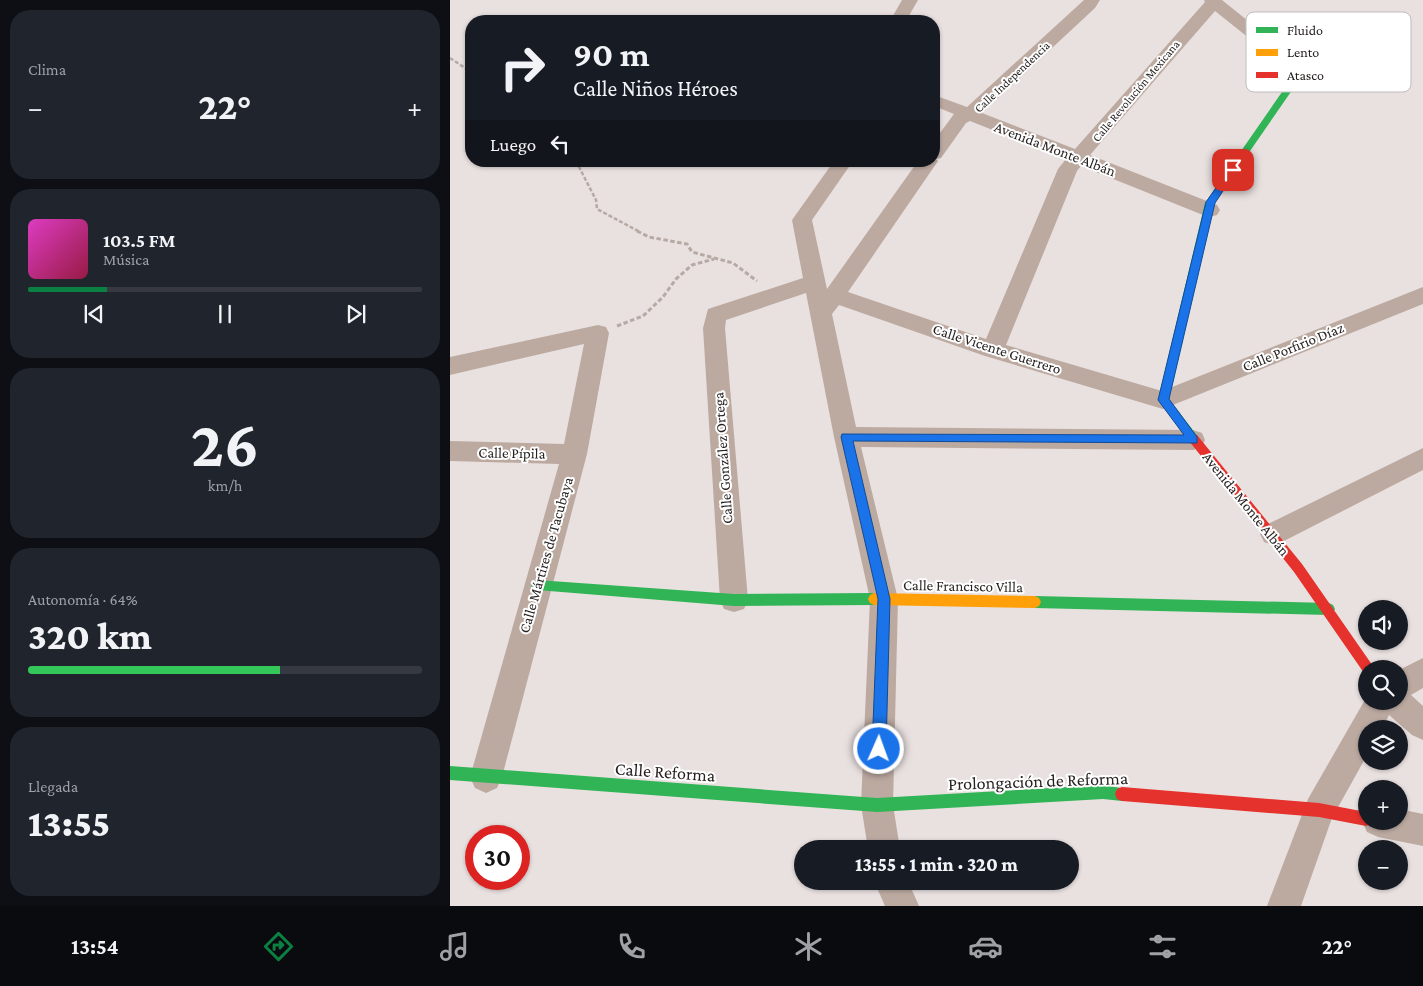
<!DOCTYPE html>
<html lang="es">
<head>
<meta charset="utf-8">
<style>
	:root { --surface:#171b24; --page:#20242c; --text:#f1f3f6; --muted:#9ea1a6; --line:#363941; --accent:#0b8043 }
	body { margin:0; font-family:"Crimson Pro",serif; background:var(--page); color:var(--text); height:100vh; display:flex; flex-direction:column; font-size:19px; white-space:nowrap }
	* { box-sizing:border-box; margin:0 }
	p { font-size:16px; color:var(--muted) }
	.icon { flex:none; width:28px; height:28px; fill:none; stroke:currentColor; stroke-width:2; stroke-linecap:round; stroke-linejoin:round }
	.map { position:relative; flex:1; overflow:hidden }
	.side { display:flex; flex-direction:column; gap:10px; padding:10px; background:#0d0f14; width:450px }
	.side>* { flex:none }
	.guide { position:absolute; left:15px; top:15px; width:475px; height:152px; border-radius:20px; box-shadow:0 1px 4px #0004; background:#171b24; color:var(--text); overflow:hidden }
	.controls { position:absolute; left:908px; top:600px; display:grid; gap:10px }
	.controls a { display:grid; place-items:center; width:50px; height:50px; border-radius:50%; background:var(--surface); box-shadow:0 1px 4px #0004; font-size:25px }
	.speed { position:absolute; left:15px; top:825px; display:flex; gap:10px; font-size:25px; font-weight:700; text-align:center }
	.speed>* { display:grid; place-content:center; width:65px; height:65px; border-radius:50%; background:var(--surface); box-shadow:0 1px 4px #0004; line-height:1 }
	.speed .limit { border:8px solid #d22; background:#fff; color:#111 }
	.pin { position:absolute; display:grid; place-items:center; width:42px; height:42px; color:#fff; margin:-21px; border-radius:10px; box-shadow:0 2px 8px #0006 }
	.me { position:absolute; width:55px; margin:-28px; rotate:2deg; stroke-linejoin:round; filter:drop-shadow(0 0 4px #0008) }
	.turn { display:flex; align-items:center; gap:18px; height:105px; padding:0 25px; font-size:22px }
	.turn .icon { width:65px; height:65px; stroke-width:2.5 }
	.turn b { display:block; font-size:35px; line-height:42px }
	.then { display:flex; align-items:center; height:48px; padding:0 25px; background:#0003; gap:10px; font-size:19px }
	.big { font-size:38px; font-weight:800; line-height:1.1 }
	.side .card { flex:1; display:flex; flex-direction:column; justify-content:center; gap:8px; min-width:0; padding:0 18px; border-radius:20px; background:var(--page) }
	.side .dial { align-items:center; gap:0 }
	.dial b { font-size:65px; line-height:1 }
	.song { display:flex; align-items:center; gap:15px }
	.cover { width:60px; height:60px; border-radius:8px; background:linear-gradient(135deg,hsl(310 70% 55%),hsl(340 70% 35%)) }
	.played { height:5px; border-radius:2px; background:linear-gradient(90deg,var(--accent) 20%,var(--line) 20%) }
	.keys { display:flex; justify-content:space-around; direction:ltr }
	.heat { display:flex; justify-content:space-between; align-items:center; font-size:28px; direction:ltr }
	.charge { height:8px; border-radius:4px; background:linear-gradient(90deg,#34c759 64%,var(--line) 0) }
	.trip { position:absolute; left:344px; top:840px; width:285px; height:50px; border-radius:25px; background:var(--surface); box-shadow:0 1px 4px #0004; font-weight:800; line-height:50px; text-align:center }
	.dock { display:flex; height:80px; justify-content:space-around; align-items:center; background:#090b0e; color:var(--muted) }
	.dock .icon { width:35px; height:35px }
	.dock .active { color:var(--accent) }
	.dock b { font-size:22px; color:var(--text) }
	main { display:flex; flex:1; min-height:0 }
	.map>svg:first-child { display:block }
	.lines { fill:none; stroke-linecap:round; stroke-linejoin:round }
	.path-far1 { stroke:#b7aaa4; stroke-width:2.5; stroke-dasharray:4 2; stroke-linecap:butt }
	.path { stroke:#b7aaa4; stroke-width:3; stroke-dasharray:4.5 2.5; stroke-linecap:butt }
	.street { fill:#bcaaa1; fill-rule:evenodd }
	.fast { fill:#30b455; fill-rule:evenodd }
	.slow { fill:#ff9f0a; fill-rule:evenodd }
	.jam { fill:#e5322d; fill-rule:evenodd }
	.route { fill:#1a73e8; stroke:#114b97 }
	.labels { text-anchor:middle; dominant-baseline:central; stroke-width:4; stroke-linejoin:round; paint-order:stroke }
	.far-street-label { font-size:12px; fill:#272221; stroke:#fff }
	.street-label { font-size:15px; fill:#272221; stroke:#fff }
	.near-street-label { font-size:18px; fill:#272221; stroke:#fff }
	.key { fill:#fff; stroke:#bebdbc; stroke-width:1 }
	.key-label { font-size:14px; fill:#272221 }
</style>
</head>
<body>
<main>
<section class="side">
<div class="card"><p>Clima</p>
<div class="heat"><a>−</a><b class="big">22°</b><a>+</a></div>
</div>
<div class="card">
<div class="song"><i class="cover"></i><div><b>103.5 FM</b><p>Música</p></div></div>
<div class="played"></div>
<div class="keys"><svg class="icon" aria-label="previous" viewBox="0 0 24 24"><path d="M18 5L8 12l10 7zM5 5v14"/></svg><svg class="icon" aria-label="pause" viewBox="0 0 24 24"><path d="M8 5v14M16 5v14"/></svg><svg class="icon" aria-label="next" viewBox="0 0 24 24"><path d="M6 5l10 7-10 7zM19 5v14"/></svg></div>
</div>
<div class="card dial"><b>26</b><p>km/h</p></div>
<div class="card"><p>Autonomía · 64%</p><b class="big">320 km</b><div class="charge"></div></div>
<div class="card"><p>Llegada</p><b class="big">13:55</b></div>
</section>
<div class="map">
<svg width="973" height="906" viewBox="0 0 973 906">
	<rect width="100%" height="100%" fill="#e9e1e0"/>
	<g class="lines">
		<g class="path-far1">
			<polyline points="0,58 21,72"/>
			<polyline points="126,161 146,200 147,209 190,232"/>
		</g>
		<g class="path">
			<polyline points="187,231 199,237 237,244 242,252 283,263 307,281"/>
			<polyline points="167,326 193,316 213,297 226,279 242,265 264,259"/>
		</g>
		<g class="street">
			<polygon points="452,0 468,0 456,21 440,21"/>
			<path d="M634 0H650L645 8 532 113 625 149 755 2 754 0H772L860 71 857 75H845L765 11 640 155 767 205 770 210 767 215 760 217 753 215 631 166 627 171 556 345 712 391 973 287V304L713 409 535 356 389 305 382 314 406 427 743 430 752 433 755 440 752 447 743 450 411 447 448 599 443 805 450 849H418L411 805 420 599 384 437 356 293 276 320 275 328 298 600 294 609 284 612 274 609 270 600 253 328 258 309 353 278 342 220 384 161H403L362 220 377 289 468 161H484V141L504 114 484 106V95L517 107ZM520 121 616 159 608 169 536 339 398 292 488 161 486 159 491 158 516 123Z"/>
			<polygon points="148,325 156,327 159,333 137,454 52,777 47,788 36,793 25,788 20,777 109,464 0,461 0,441 114,444 134,344 0,375 0,357"/>
			<polygon points="973,448 973,470 832,542 823,545 814,542 810,534 814,526"/>
			<polygon points="973,658 973,688 961,695 973,706 973,740 962,735 939,715 932,729 916,729 916,757 882,818 851,906 817,906 858,799 916,698 916,701 949,701 949,670"/>
			<polygon points="949,809 973,814 973,846 928,837 917,832 912,821 916,811 916,821 949,821"/>
			<polygon points="424,881 458,881 469,906 435,906"/>
		</g>
		<g class="fast">
			<polygon points="870,53 877,55 854,73 764,203 719,399 749,438 747,441 739,441 708,400 755,203 848,69"/>
			<polygon points="87,580 284,594 424,593 428,595 430,599 428,603 424,605 284,606 87,590 83,589 81,585 83,581"/>
			<polygon points="585,596 879,603 883,605 885,609 883,613 879,615 585,608 581,606 579,602 581,598"/>
			<polygon points="0,766 427,798 653,785 677,789 679,794 677,799 672,801 653,799 427,812 0,780"/>
		</g>
		<polygon class="slow" points="424,593 585,596 589,598 591,602 589,606 585,608 424,605 420,603 418,599 420,595"/>
		<g class="jam">
			<polygon points="743,434 747,435 852,564 925,669 916,669 916,674 914,673 844,572 739,441 737,438 739,435"/>
			<polygon points="672,787 869,803 916,812 916,821 922,821 921,824 916,826 869,817 672,801 667,799 665,794 667,789"/>
		</g>
	</g>
	<polygon class="route" points="780,168 787,170 765,203 719,399 747,437 747,443 403,441 440,599 436,749 434,754 429,756 424,754 422,749 428,599 391,437 392,434 734,435 708,400 756,202"/>
	<g class="labels">
		<g class="far-street-label">
			<text transform="translate(562 77) rotate(-43)">Calle Independencia</text>
			<text transform="translate(686 91) rotate(-50)">Calle Revolución Mexicana</text>
		</g>
		<g class="street-label">
			<text transform="translate(605 149) rotate(21)">Avenida Monte Albán</text>
			<text transform="translate(843 347) rotate(-22)">Calle Porfirio Díaz</text>
			<text transform="translate(547 349) rotate(18)">Calle Vicente Guerrero</text>
			<text transform="translate(62 453) rotate(1)">Calle Pípila</text>
			<text transform="translate(273 458) rotate(-94)">Calle González Ortega</text>
			<text transform="translate(796 504) rotate(51)">Avenida Monte Albán</text>
			<text transform="translate(96 555) rotate(-74)">Calle Mártires de Tacubaya</text>
			<text transform="translate(513 586) rotate(1)">Calle Francisco Villa</text>
		</g>
		<g class="near-street-label">
			<text transform="translate(215 772) rotate(4)">Calle Reforma</text>
			<text transform="translate(588 781) rotate(-2)">Prolongación de Reforma</text>
		</g>
	</g>
	<rect x="796" y="12" width="165" height="80" rx="8" class="key"/>
	<rect x="806" y="27" width="22" height="6" fill="#30b455"/>
	<rect x="806" y="49" width="22" height="7" fill="#ff9f0a"/>
	<rect x="806" y="72" width="22" height="6" fill="#e5322d"/>
	<g class="key-label">
		<text x="837" y="35">Fluido</text>
		<text x="837" y="57">Lento</text>
		<text x="837" y="80">Atasco</text>
	</g>
</svg>
<div class="controls">
<a><svg class="icon" aria-label="sound" viewBox="0 0 24 24"><path d="M4 9h4l5-4v14l-5-4H4zM17 9q2 3 0 6"/></svg></a>
<a><svg class="icon" aria-label="search" viewBox="0 0 24 24"><circle cx="10" cy="10" r="6"/><path d="M15 15l6 6"/></svg></a>
<a><svg class="icon" aria-label="layers" viewBox="0 0 24 24"><path d="M12 4l9 5-9 5-9-5zM3 14l9 5 9-5"/></svg></a>
<a>+</a>
<a>−</a>
</div>
<div class="speed"><div class="limit">30</div></div>
<div class="pin" style="left:783px;top:170px;background:#d93025"><svg class="icon" aria-label="arrive" viewBox="0 0 24 24"><path d="M6 21V4h12l-3 4 3 4H6"/></svg></div>
<svg class="me" style="left:429px;top:749px" viewBox="-20 -20 40 40"><circle r="17" fill="#1a73e8" stroke="#fff" stroke-width="3"/><path d="M0-11L8 9 0 5-8 9z" fill="#fff"/></svg>
<div class="trip">13:55 · 1 min · 320 m</div>
<div class="guide">
<div class="turn"><svg class="icon" aria-label="right" viewBox="0 0 24 24"><path d="M7 20v-9h11M14 6l5 5-5 5"/></svg><div><b>90 m</b>Calle Niños Héroes</div></div>
<div class="then">Luego<svg class="icon" aria-label="left" viewBox="0 0 24 24"><path d="M17 20v-9H6M10 6l-5 5 5 5"/></svg></div>
</div>
</div>
</main>
<nav class="dock">
<b>13:54</b>
<svg class="icon active" aria-label="directions" viewBox="0 0 24 24"><path d="M12 3l9 9-9 9-9-9zM9 14v-3h6M13 9l2 2-2 2"/></svg>
<svg class="icon" aria-label="music" viewBox="0 0 24 24"><path d="M9 18V5l10-2v13"/><circle cx="6" cy="18" r="3"/><circle cx="16" cy="16" r="3"/></svg>
<svg class="icon" aria-label="phone" viewBox="0 0 24 24"><path d="M5 4h4l2 5-3 2q2 4 5 5l2-3 5 2v4C11 20 4 13 5 4z"/></svg>
<svg class="icon" aria-label="climate" viewBox="0 0 24 24"><path d="M12 3v18M4 7l16 10M4 17L20 7"/></svg>
<svg class="icon" aria-label="car" viewBox="0 0 24 24"><path d="M5 17H2v-5l4-1 3-4h7l3 4 3 1v5h-3M9 17h6M6 11h13"/><circle cx="7" cy="17" r="2"/><circle cx="17" cy="17" r="2"/></svg>
<svg class="icon" aria-label="filters" viewBox="0 0 24 24"><path d="M4 7h16M4 17h16"/><circle cx="9" cy="7" r="2"/><circle cx="15" cy="17" r="2"/></svg>
<b>22°</b>
</nav>
</body>
</html>
